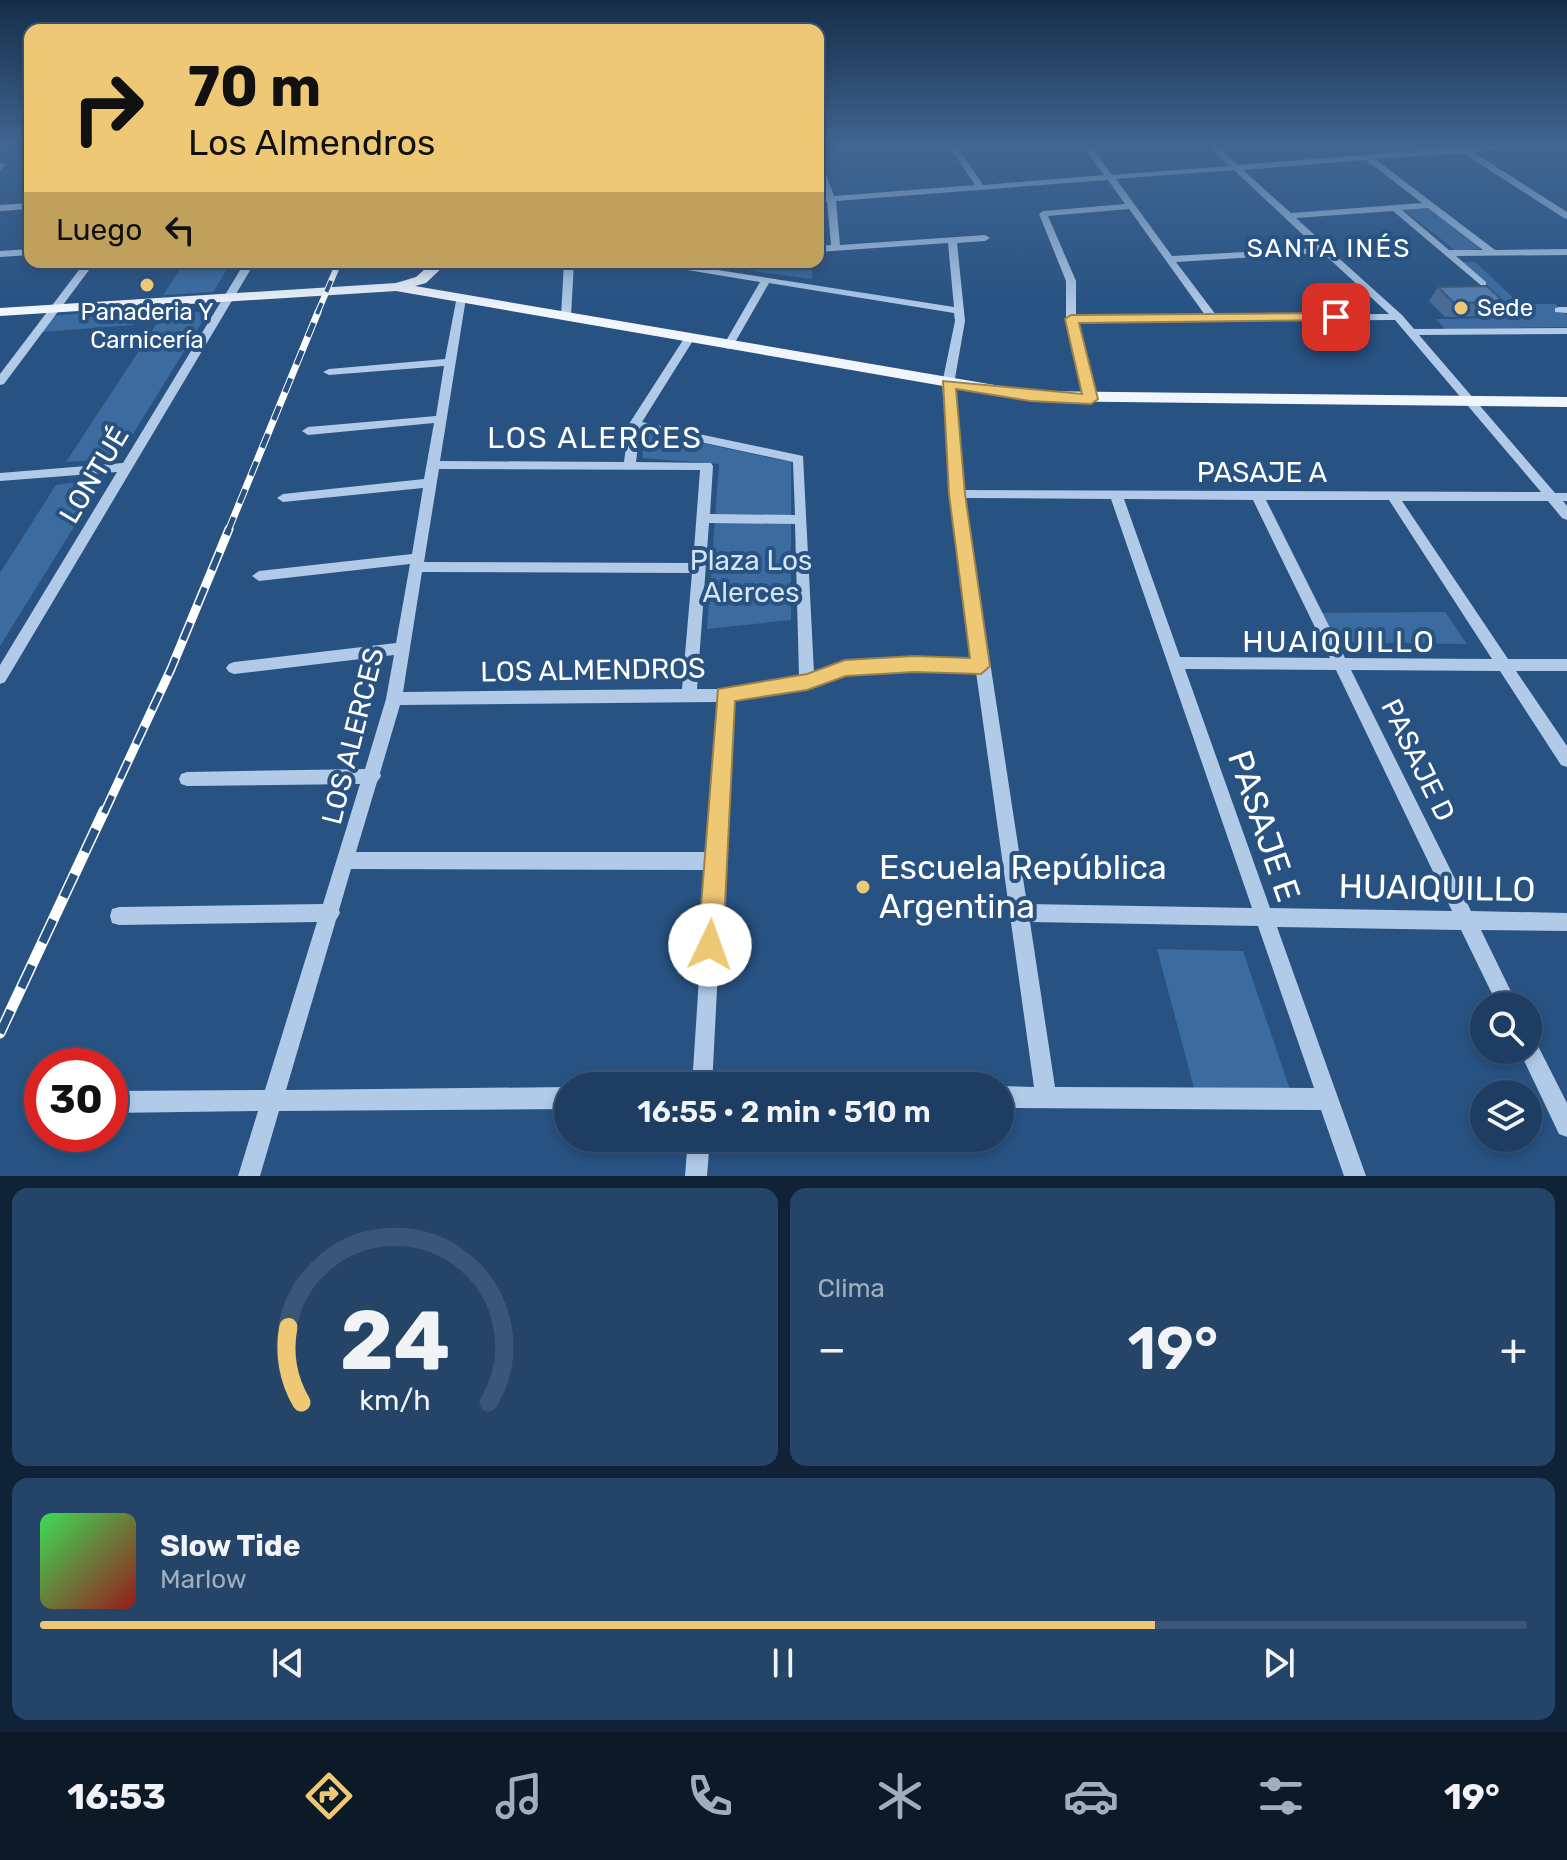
<!DOCTYPE html>
<html lang="es">
<head>
<meta charset="utf-8">
<style>
	:root { --surface:#1d3e62; --page:#254568; --text:#f1f3f6; --muted:#a0aebe; --line:#3b5777; --accent:#efc875 }
	body { margin:0; font-family:Rubik,sans-serif; background:var(--page); color:var(--text); height:100vh; display:flex; flex-direction:column; font-size:30px; white-space:nowrap }
	* { box-sizing:border-box; margin:0 }
	p { font-size:26px; color:var(--muted) }
	.icon { flex:none; width:44px; height:44px; fill:none; stroke:currentColor; stroke-width:2; stroke-linecap:round; stroke-linejoin:round }
	.map { position:relative; height:1176px; overflow:hidden }
	.side { display:flex; flex-direction:column; gap:12px; padding:12px; background:#102236; flex:1 }
	.side>* { flex:none }
	.guide { position:absolute; left:24px; top:24px; width:800px; height:244px; border-radius:16px; box-shadow:0 4px 12px #0003,0 0 0 2px var(--line); background:#efc875; color:#111; overflow:hidden }
	.buttons { position:absolute; left:1470px; top:992px; display:grid; gap:16px }
	.buttons a { display:grid; place-items:center; width:72px; height:72px; border-radius:50%; background:var(--surface); box-shadow:0 4px 12px #0003,0 0 0 2px var(--line); font-size:40px }
	.speed { position:absolute; left:24px; top:1048px; display:flex; gap:16px; font-size:40px; font-weight:700; text-align:center }
	.speed>* { display:grid; place-content:center; width:104px; height:104px; border-radius:50%; background:var(--surface); box-shadow:0 4px 12px #0003,0 0 0 2px var(--line); line-height:1 }
	.speed .limit { border:12px solid #d22; background:#fff; color:#111 }
	.pin { position:absolute; display:grid; place-items:center; width:68px; height:68px; color:#fff; margin:-34px; border-radius:16px; box-shadow:0 4px 12px #0006 }
	.me { position:absolute; width:88px; margin:-44px; rotate:3deg; stroke-linejoin:round; filter:drop-shadow(0 0 6px #0008) }
	.turn { display:flex; align-items:center; gap:28px; height:168px; padding:0 32px; font-size:36px }
	.turn .icon { width:104px; height:104px; stroke-width:2.5 }
	.turn b { display:block; font-size:56px; line-height:68px }
	.then { display:flex; align-items:center; height:76px; padding:0 32px; background:#0003; gap:16px; font-size:30px }
	.big { font-size:60px; font-weight:600; line-height:1.1 }
	.side .widget { flex:1; display:flex; flex-direction:column; justify-content:center; gap:12px; min-width:0; padding:0 28px; border-radius:16px; background:var(--page) }
	.side .dial { align-items:center; gap:0 }
	.dial svg { height:208px; overflow:visible; fill:none; stroke:var(--line); stroke-width:7; stroke-linecap:round; text-anchor:middle }
	.dial text { fill:var(--text); stroke:none }
	.song { display:flex; align-items:center; gap:24px }
	.cover { width:96px; height:96px; border-radius:12px; background:linear-gradient(135deg,hsl(130 70% 55%),hsl(0 70% 35%)) }
	.played { height:8px; border-radius:4px; background:linear-gradient(90deg,var(--accent) 75%,var(--line) 75%) }
	.keys { display:flex; justify-content:space-around; direction:ltr }
	.heat { display:flex; justify-content:space-between; align-items:center; font-size:44px; direction:ltr }
	.side .tiles { flex:1; display:grid; gap:12px; grid-template-columns:1fr 1fr }
	.widget:last-child { grid-column:span 2 }
	.trip { position:absolute; left:554px; top:1072px; width:460px; height:80px; border-radius:40px; background:var(--surface); box-shadow:0 4px 12px #0003,0 0 0 2px var(--line); font-weight:600; line-height:80px; text-align:center }
	.tabs { display:flex; height:128px; justify-content:space-around; align-items:center; background:#0c1927; color:var(--muted) }
	.tabs .icon { width:56px; height:56px }
	.tabs .on { color:var(--accent) }
	.tabs b { font-size:36px; color:var(--text) }
	.map>svg:first-child { display:block }
	.green { fill:#3c6c9f }
	.lines { fill:none; stroke-linecap:round; stroke-linejoin:round }
	.minor { fill:#b0cae7; fill-rule:evenodd }
	.major { fill:#f1f6fd; fill-rule:evenodd }
	.rail-far3-casing { stroke:#fff; stroke-width:6 }
	.rail-far2-casing { stroke:#fff; stroke-width:7 }
	.rail-far1-casing { stroke:#fff; stroke-width:9 }
	.rail-casing { stroke:#fff; stroke-width:11 }
	.rail-far3 { stroke:#275282; stroke-width:4; stroke-dasharray:12; stroke-linecap:butt }
	.rail-far2 { stroke:#275282; stroke-width:5; stroke-dasharray:15; stroke-linecap:butt }
	.rail-far1 { stroke:#275282; stroke-width:6; stroke-dasharray:19; stroke-linecap:butt }
	.rail { stroke:#275282; stroke-width:8; stroke-dasharray:25; stroke-linecap:butt }
	.wall { fill:#486c94 }
	.building { fill:#547eac; stroke:#3b5878; stroke-width:2 }
	.route { fill:#efc875; stroke:#9b824c; stroke-width:2 }
	.poi-dot { fill:#efc875; stroke:#275282; stroke-width:3 }
	.labels { text-anchor:middle; dominant-baseline:central; stroke-width:8; stroke-linejoin:round; paint-order:stroke }
	.far-poi-label { font-size:24px; fill:#fff; stroke:#275282; text-anchor:start }
	.far-neighbourhood-label { font-size:26px; letter-spacing:2px; fill:#fff; stroke:#275282 }
	.street-label { font-size:28px; fill:#fff; stroke:#275282 }
	.park-label { font-size:28px; fill:#d3e4f5; stroke:#275282 }
	.neighbourhood-label { font-size:30px; letter-spacing:2px; fill:#fff; stroke:#275282 }
	.near-street-label { font-size:34px; fill:#fff; stroke:#275282 }
	.near-poi-label { font-size:34px; fill:#fff; stroke:#275282; text-anchor:start }
</style>
</head>
<body>
<div class="map">
<svg width="1567" height="1176" viewBox="0 0 1567 1176">
	<rect width="100%" height="100%" fill="#275282"/>
	<g class="green">
		<polygon points="1428,208 1481,249 1456,251 1404,210"/>
		<polygon points="185,262 231,262 213,292 163,295"/>
		<polygon points="707,262 813,262 812,279 709,265"/>
		<polygon points="1463,262 1475,262 1520,304 1555,304 1567,315 1567,327 1445,329 1436,319 1500,318 1469,286 1487,285"/>
		<polygon points="144,308 133,325 41,332 50,316"/>
		<polygon points="209,311 118,458 66,462 163,314"/>
		<polygon points="643,431 791,462 791,620 707,629 719,464 643,458"/>
		<polygon points="105,477 0,646 0,573 56,485"/>
		<polygon points="1445,612 1467,644 1322,642 1308,613"/>
		<polygon points="1157,949 1243,951 1290,1090 1194,1088"/>
	</g>
	<g class="lines">
		<g class="minor">
			<path d="M949 146H957L983 185 1104 175 1083 146H1091L1112 175 1229 166 1208 146H1216L1238 165 1463 147 1521 146 1517 148 1473 152 1567 212V219L1564 218 1463 153 1375 159 1495 250 1567 249V255L1456 256 1486 282V286L1483 287 1393 211 1296 218 1328 247 1332 248V252L1402 315 1414 329 1567 328V334L1419 335 1555 493H1567V501H1563L1567 506V520L1562 518 1548 501H1402L1508 659H1567V671H1516L1567 746V767L1561 765 1500 671 1351 670 1471 911 1567 913V931L1481 930 1518 1006H1498L1461 930 1277 927 1366 1176H1344L1321 1110 1000 1108V1086L1034 1087 976 672 914 670 846 674 807 688 732 700 712 1086H692L706 870 351 869 339 910 340 913 336 920 286 1090 568 1087V1109L279 1111 260 1176H238L258 1111 110 1113V1091L265 1090 317 922 119 925 112 923 110 916 112 909 119 907 323 904 360 784 187 786 181 784 179 779 181 774 187 772 365 769 386 699 394 655 234 674 229 672 226 668 229 664 234 662 396 643 410 564 259 581 252 576 259 571 412 554 423 488 283 502 277 498 283 494 424 479 434 423 308 435 302 431 308 427 436 416 444 366 329 375 323 372 329 369 445 359 457 296 466 298 440 461 624 462 629 424 685 337H693L694 339 642 422 803 456 814 673 845 662 914 658 974 660 951 494 942 384 955 321 954 313 769 283 733 346 728 349 723 346 760 282 675 268 667 262 954 307 948 243 818 252V246L831 245 827 202 818 203V197H826L818 175V162L822 164 834 196 975 185ZM1366 160 1422 203 1291 213 1243 170ZM1234 170 1317 248 1172 256 1116 179ZM1108 180 1125 204 1043 211 1039 214 1066 281V327L1087 401 1091 402 1097 399 1076 322 1395 320 1541 492 963 490 954 384 965 321 957 243 985 241 990 238 985 235 840 245 836 201ZM1428 208 1483 250H1449L1402 210ZM1129 209 1205 315 1076 316V281L1048 216ZM1323 253 1389 314 1216 315 1176 262ZM640 429 793 462 795 515 710 514 713 466 711 463 636 462ZM439 469 700 470 693 563 424 562ZM965 498 1111 499 1252 908 1027 904ZM1124 499 1253 500 1330 658 1180 657ZM1266 500H1389L1492 659 1345 658ZM709 523 795 524 799 677 725 689H697ZM422 572 692 573 682 689 403 692ZM1185 669 1336 670 1452 911 1270 908ZM717 702 707 852H356L377 782 381 776 380 773 400 705ZM1030 922 1258 926 1314 1088 1055 1087Z"/>
			<polygon points="0,163 6,165 0,170"/>
			<polygon points="30,203 30,209 0,211 0,205"/>
			<polygon points="30,249 30,255 0,257 0,251"/>
			<polygon points="85,262 95,262 4,384 0,385 0,374"/>
			<polygon points="245,262 255,262 5,682 0,684 0,665 117,472 0,481 0,473 123,463"/>
			<polygon points="564,262 574,262 571,316 566,319 561,316"/>
			<polygon points="1559,307 1567,307 1567,313 1555,312 1555,308"/>
			<polygon points="1528,1037 1535,1040 1567,1103 1567,1137 1559,1134 1519,1050 1528,1050"/>
			<polygon points="688,1138 710,1138 707,1176 685,1176"/>
		</g>
		<polygon class="major" points="433,262 446,264 426,283 415,286 1030,391 1567,397 1567,407 1030,401 396,291 0,316 0,308 396,283 416,277"/>
		<g class="rail-far3-casing">
			<polyline id="rail-far3" points="317,314 339,262"/>
		</g>
		<g class="rail-far2-casing">
			<polyline id="rail-far2" points="228,531 318,312"/>
		</g>
		<g class="rail-far1-casing">
			<polyline id="rail-far1" points="104,813 171,669 229,529"/>
		</g>
		<g class="rail-casing">
			<polyline id="rail" points="0,1033 104,811"/>
		</g>
		<use href="#rail-far3" class="rail-far3"/>
		<use href="#rail-far2" class="rail-far2"/>
		<use href="#rail-far1" class="rail-far1"/>
		<use href="#rail" class="rail"/>
	</g>
	<polygon class="wall" points="1438,287 1504,302 1494,316 1445,317 1429,301"/>
	<polygon class="building" points="1487,286 1504,302 1454,303 1438,287"/>
	<linearGradient id="sky" x2="0" y2="1"><stop stop-color="#152d48"/><stop offset="0.47" stop-color="#416692"/><stop offset="1" stop-color="#416692" stop-opacity="0"/></linearGradient>
	<rect width="1567" height="310" fill="url(#sky)"/>
	<polygon class="route" points="1336,313 1343,317 1341,320 1079,323 1098,399 1091,404 1030,401 956,389 965,494 990,666 981,674 914,672 846,676 807,690 735,701 723,945 719,954 710,958 701,954 698,945 718,689 807,674 845,660 914,656 970,658 949,494 943,381 1082,394 1065,319 1071,315"/>
	<g class="poi-dot">
		<circle cx="147" cy="285" r="8"/>
		<circle cx="1461" cy="308" r="8"/>
		<circle cx="863" cy="887" r="8"/>
	</g>
	<g class="labels">
		<g class="far-poi-label">
			<text x="1477" y="308">Sede</text>
			<text x="147" y="312" text-anchor="middle">Panaderia Y<tspan x="147" dy="28">Carnicería</tspan></text>
		</g>
		<g class="far-neighbourhood-label">
			<text x="1329" y="248">SANTA INÉS</text>
		</g>
		<g class="street-label">
			<text x="1262" y="472">PASAJE A</text>
			<text transform="translate(94 475) rotate(-59)">LONTUÉ</text>
			<text transform="translate(593 670) rotate(-1)">LOS ALMENDROS</text>
			<text transform="translate(353 736) rotate(-76)">LOS ALERCES</text>
			<text transform="translate(1418 760) rotate(64)">PASAJE D</text>
		</g>
		<g class="park-label">
			<text x="751" y="560">Plaza Los<tspan x="751" dy="32">Alerces</tspan></text>
		</g>
		<g class="neighbourhood-label">
			<text x="595" y="438">LOS ALERCES</text>
			<text x="1339" y="642">HUAIQUILLO</text>
		</g>
		<g class="near-street-label">
			<text transform="translate(1264 826) rotate(71)">PASAJE E</text>
			<text transform="translate(1437 888) rotate(1)">HUAIQUILLO</text>
		</g>
		<g class="near-poi-label">
			<text x="879" y="867">Escuela República<tspan x="879" dy="39">Argentina</tspan></text>
		</g>
	</g>
</svg>
<div class="buttons">
<a><svg class="icon" aria-label="search" viewBox="0 0 24 24"><circle cx="10" cy="10" r="6"/><path d="M15 15l6 6"/></svg></a>
<a><svg class="icon" aria-label="layers" viewBox="0 0 24 24"><path d="M12 4l9 5-9 5-9-5zM3 14l9 5 9-5"/></svg></a>
</div>
<div class="speed"><div class="limit">30</div></div>
<div class="pin" style="left:1336px;top:317px;background:#d93025"><svg class="icon" aria-label="arrive" viewBox="0 0 24 24"><path d="M6 21V4h12l-3 4 3 4H6"/></svg></div>
<svg class="me" style="left:710px;top:945px" viewBox="-20 -20 40 40"><circle r="19" fill="#fff"/><path d="M0-13L10 11 0 6-10 11z" fill="#efc875"/></svg>
<div class="trip">16:55 · 2 min · 510 m</div>
<div class="guide">
<div class="turn"><svg class="icon" aria-label="right" viewBox="0 0 24 24"><path d="M7 20v-9h11M14 6l5 5-5 5"/></svg><div><b>70 m</b>Los Almendros</div></div>
<div class="then">Luego<svg class="icon" aria-label="left" viewBox="0 0 24 24"><path d="M17 20v-9H6M10 6l-5 5 5 5"/></svg></div>
</div>
</div>
<section class="side">
<div class="tiles">
<div class="widget dial"><svg viewBox="0 0 100 80">
<path d="M14 69A42 42 0 1 1 86 69"/>
<path d="M14 69A42 42 0 0 1 9 40" stroke="#efc875"/>
<text x="50" y="56" font-size="32" font-weight="700">24</text>
<text x="50" y="72" font-size="11">km/h</text>
</svg></div>
<div class="widget"><p>Clima</p>
<div class="heat"><a>−</a><b class="big">19°</b><a>+</a></div>
</div>
<div class="widget">
<div class="song"><i class="cover"></i><div><b>Slow Tide</b><p>Marlow</p></div></div>
<div class="played"></div>
<div class="keys"><svg class="icon" aria-label="previous" viewBox="0 0 24 24"><path d="M18 5L8 12l10 7zM5 5v14"/></svg><svg class="icon" aria-label="pause" viewBox="0 0 24 24"><path d="M8 5v14M16 5v14"/></svg><svg class="icon" aria-label="next" viewBox="0 0 24 24"><path d="M6 5l10 7-10 7zM19 5v14"/></svg></div>
</div>
</div>
</section>
<nav class="tabs">
<b>16:53</b>
<svg class="icon on" aria-label="directions" viewBox="0 0 24 24"><path d="M12 3l9 9-9 9-9-9zM9 14v-3h6M13 9l2 2-2 2"/></svg>
<svg class="icon" aria-label="music" viewBox="0 0 24 24"><path d="M9 18V5l10-2v13"/><circle cx="6" cy="18" r="3"/><circle cx="16" cy="16" r="3"/></svg>
<svg class="icon" aria-label="phone" viewBox="0 0 24 24"><path d="M5 4h4l2 5-3 2q2 4 5 5l2-3 5 2v4C11 20 4 13 5 4z"/></svg>
<svg class="icon" aria-label="climate" viewBox="0 0 24 24"><path d="M12 3v18M4 7l16 10M4 17L20 7"/></svg>
<svg class="icon" aria-label="car" viewBox="0 0 24 24"><path d="M5 17H2v-5l4-1 3-4h7l3 4 3 1v5h-3M9 17h6M6 11h13"/><circle cx="7" cy="17" r="2"/><circle cx="17" cy="17" r="2"/></svg>
<svg class="icon" aria-label="filters" viewBox="0 0 24 24"><path d="M4 7h16M4 17h16"/><circle cx="9" cy="7" r="2"/><circle cx="15" cy="17" r="2"/></svg>
<b>19°</b>
</nav>
</body>
</html>
